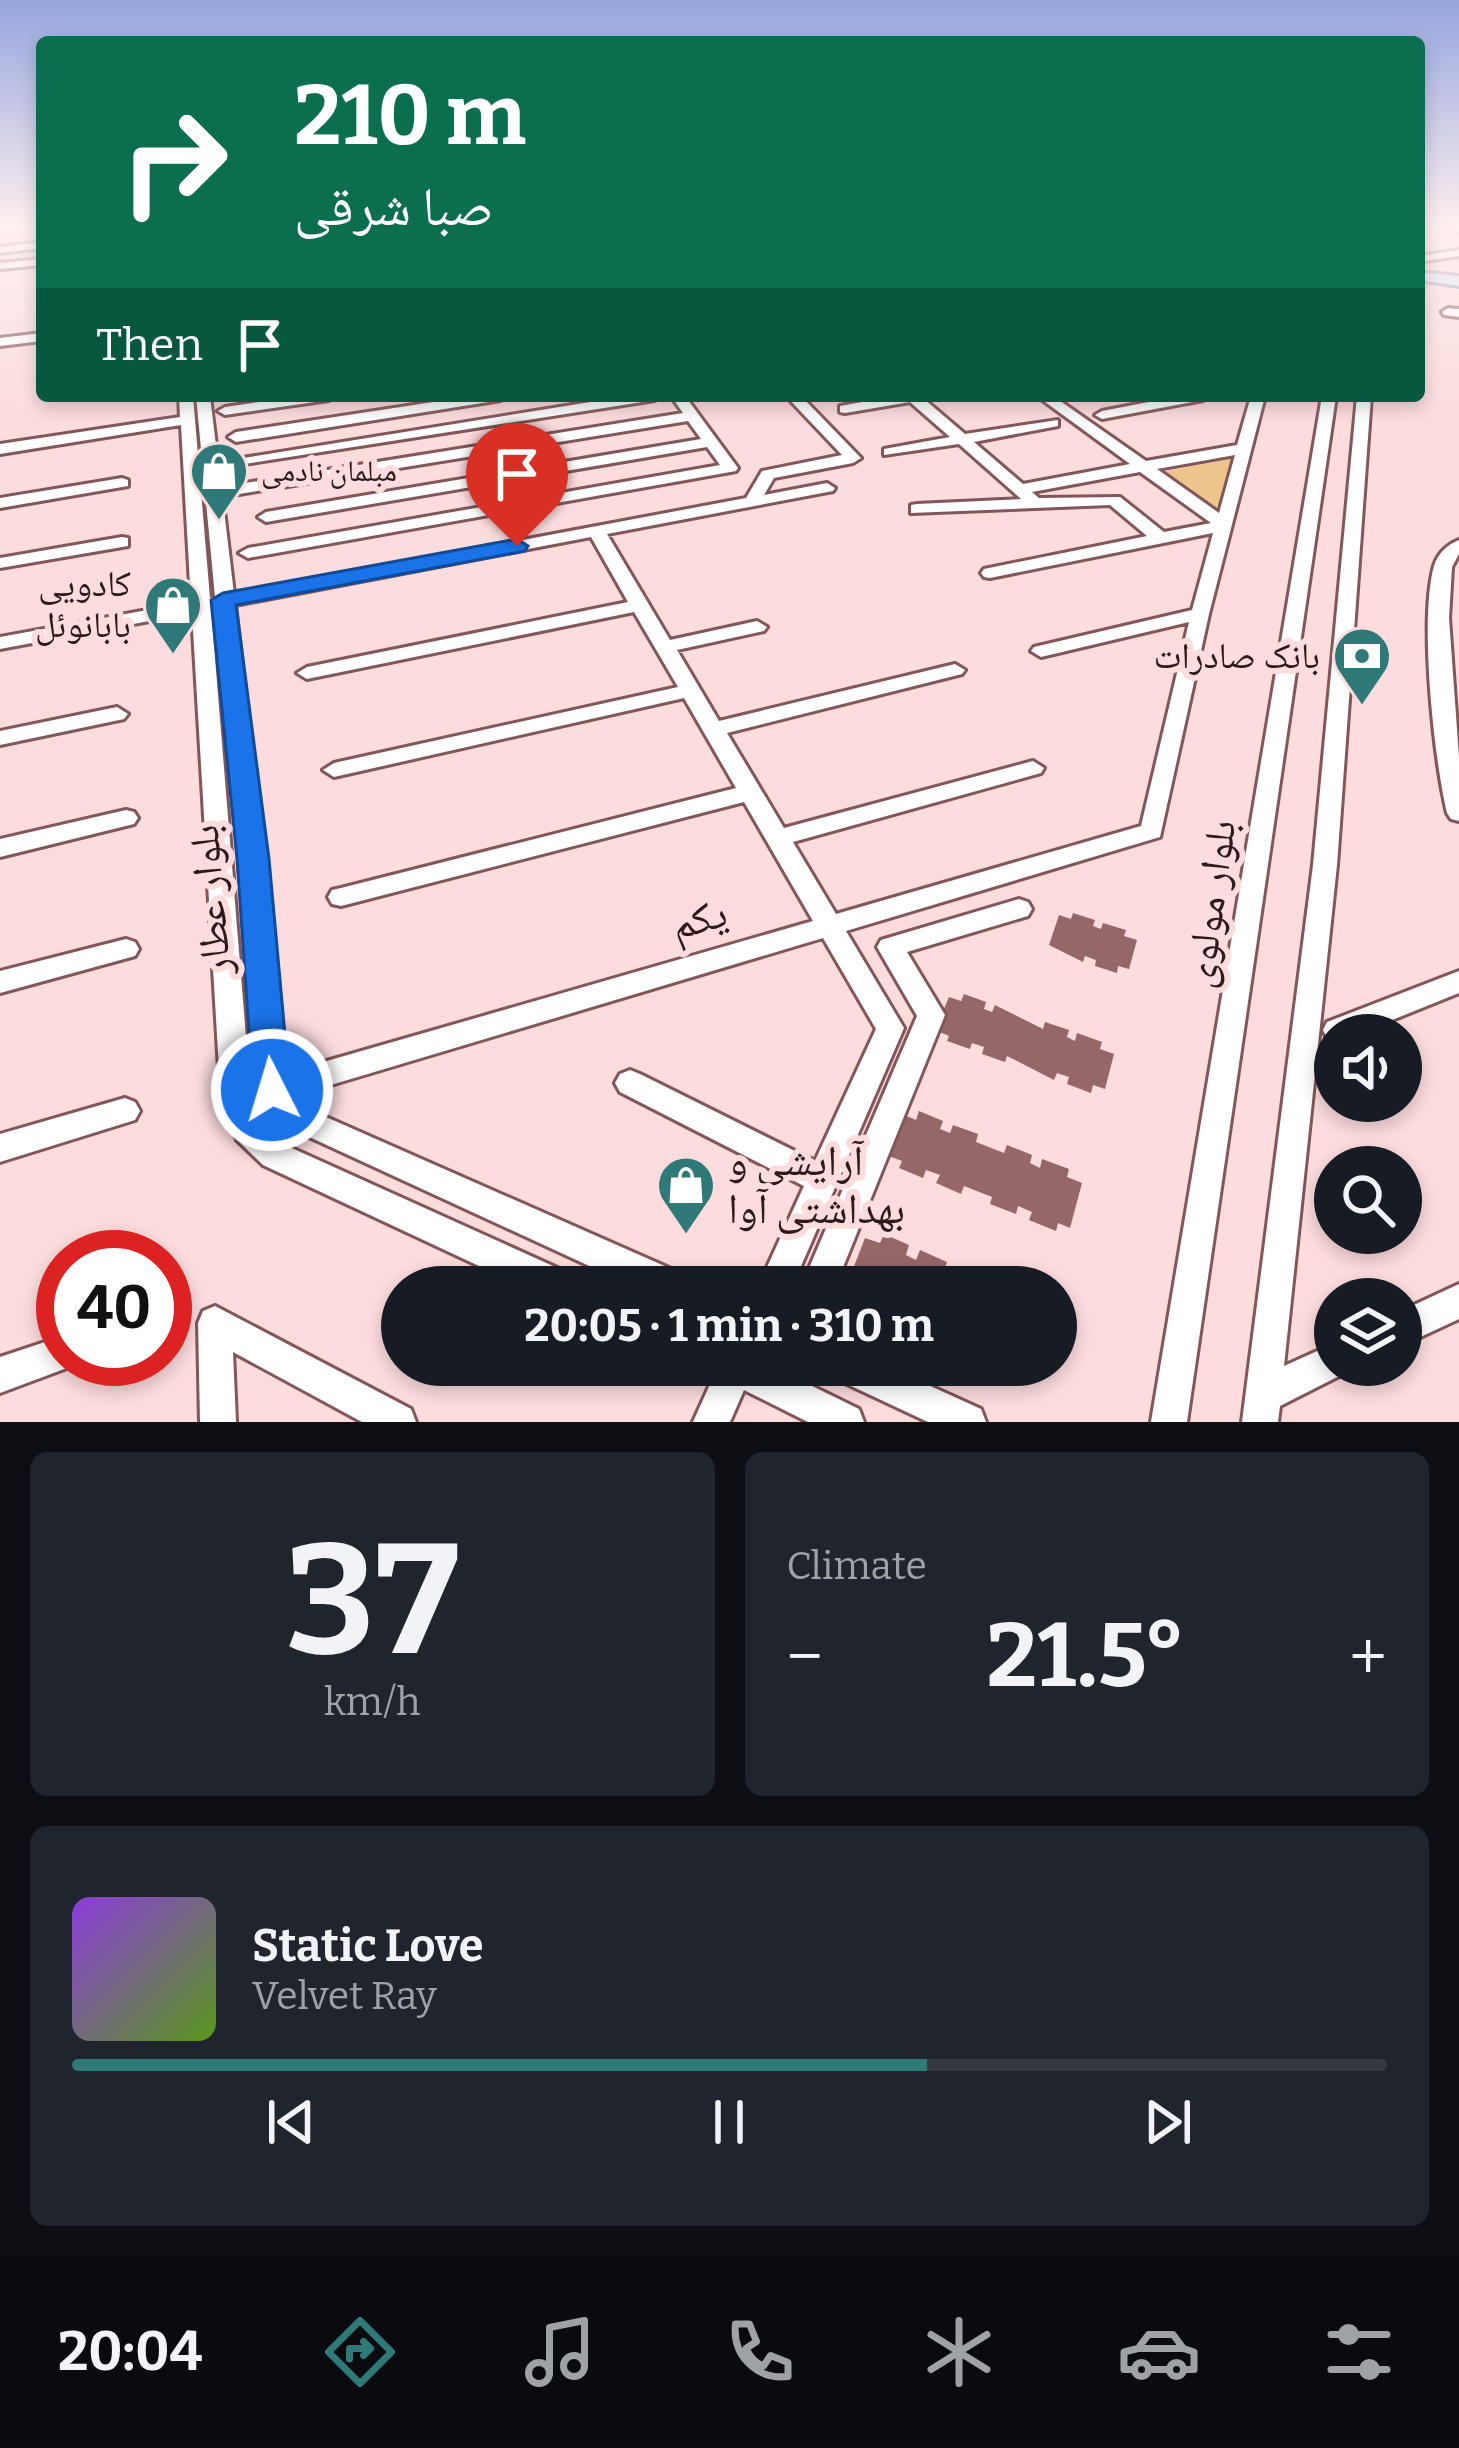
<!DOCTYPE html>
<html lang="en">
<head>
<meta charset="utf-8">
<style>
	:root { --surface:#171b24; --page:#20242c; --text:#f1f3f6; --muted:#9ea1a6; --line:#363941; --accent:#307979 }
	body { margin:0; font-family:Bitter,"Noto Naskh Arabic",serif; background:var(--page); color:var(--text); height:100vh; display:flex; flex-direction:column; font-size:45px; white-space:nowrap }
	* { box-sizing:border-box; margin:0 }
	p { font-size:39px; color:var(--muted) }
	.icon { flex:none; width:66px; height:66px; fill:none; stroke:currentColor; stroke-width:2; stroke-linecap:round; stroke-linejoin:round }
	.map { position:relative; height:1422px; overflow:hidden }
	.panel { display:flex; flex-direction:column; gap:30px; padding:30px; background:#0d0f14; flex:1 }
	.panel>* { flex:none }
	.banner { position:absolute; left:36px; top:36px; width:1389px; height:366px; border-radius:12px; box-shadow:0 6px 18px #0003; background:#0b6e4f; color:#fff; overflow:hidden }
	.fabs { position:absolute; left:1314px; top:1014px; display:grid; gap:24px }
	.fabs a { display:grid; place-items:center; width:108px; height:108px; border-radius:50%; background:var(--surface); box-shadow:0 6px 18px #0003; font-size:60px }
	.speed { position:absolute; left:36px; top:1230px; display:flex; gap:24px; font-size:60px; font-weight:700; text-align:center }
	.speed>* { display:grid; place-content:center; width:156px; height:156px; border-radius:50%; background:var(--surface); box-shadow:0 6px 18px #0003; line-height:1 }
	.speed .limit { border:18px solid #d22; background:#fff; color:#111 }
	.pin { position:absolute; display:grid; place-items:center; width:102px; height:102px; color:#fff; margin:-123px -51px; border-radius:50% 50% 50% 0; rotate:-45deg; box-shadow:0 0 12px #0007 }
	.pin .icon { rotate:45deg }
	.me { position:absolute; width:132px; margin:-66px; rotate:355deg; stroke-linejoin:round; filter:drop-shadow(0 0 9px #0008) }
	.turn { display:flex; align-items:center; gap:42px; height:252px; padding:0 60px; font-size:54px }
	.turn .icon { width:156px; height:156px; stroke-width:2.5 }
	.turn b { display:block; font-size:84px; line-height:102px }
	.then { display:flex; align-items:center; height:114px; padding:0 60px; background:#0003; gap:24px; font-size:45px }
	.big { font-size:90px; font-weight:700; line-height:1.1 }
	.panel .tile { flex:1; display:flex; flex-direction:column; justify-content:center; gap:18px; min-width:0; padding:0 42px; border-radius:18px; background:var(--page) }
	.panel .dial { align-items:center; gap:0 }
	.dial b { font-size:156px; line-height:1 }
	.song { display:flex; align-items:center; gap:36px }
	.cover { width:144px; height:144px; border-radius:18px; background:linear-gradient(135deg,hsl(270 70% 55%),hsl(90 70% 35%)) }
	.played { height:12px; border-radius:6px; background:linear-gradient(90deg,var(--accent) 65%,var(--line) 65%) }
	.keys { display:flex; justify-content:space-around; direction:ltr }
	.heat { display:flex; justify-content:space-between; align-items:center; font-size:66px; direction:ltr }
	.panel .tiles { flex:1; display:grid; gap:30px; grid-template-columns:1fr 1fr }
	.tile:last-child { grid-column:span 2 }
	.trip { position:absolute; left:381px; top:1266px; width:696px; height:120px; border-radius:60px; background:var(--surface); box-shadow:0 6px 18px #0003; font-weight:700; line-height:120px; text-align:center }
	.tab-bar { display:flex; height:192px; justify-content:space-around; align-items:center; background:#090b0e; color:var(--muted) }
	.tab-bar .icon { width:84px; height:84px }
	.tab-bar .on { color:var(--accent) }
	.tab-bar b { font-size:54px; color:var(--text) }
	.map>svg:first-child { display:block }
	.green { fill:#edc58c }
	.building { fill:#956769 }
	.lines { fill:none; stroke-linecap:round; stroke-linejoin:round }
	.minor-casing { stroke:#835659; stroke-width:6 }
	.major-casing { stroke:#8794ae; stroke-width:6 }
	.minor { fill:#fff; fill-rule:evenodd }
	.major { fill:#d4e6fd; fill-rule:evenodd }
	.route { fill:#1a73e8; stroke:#114b97; stroke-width:3 }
	.labels { text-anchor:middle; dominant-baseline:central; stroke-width:12; stroke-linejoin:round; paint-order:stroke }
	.far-poi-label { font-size:30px; fill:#2d1a1c; stroke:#fcdcdd; text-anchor:start }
	.poi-label { font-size:36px; fill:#2d1a1c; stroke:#fcdcdd; text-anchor:end }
	.near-street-label { font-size:42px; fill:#2d1a1c; stroke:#fcdcdd }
	.near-poi-label { font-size:42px; fill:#2d1a1c; stroke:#fcdcdd; text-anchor:start }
</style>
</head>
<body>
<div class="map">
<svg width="1459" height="1422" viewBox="0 0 1459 1422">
	<rect width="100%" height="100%" fill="#fcdcdd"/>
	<polygon class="green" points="1234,458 1218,513 1162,472"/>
	<g class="building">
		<polygon points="1073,913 1095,920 1093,926 1101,929 1103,923 1126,930 1124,936 1137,940 1129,969 1118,966 1117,973 1095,966 1096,960 1085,956 1083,962 1049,945 1059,915 1071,919"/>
		<polygon points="964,994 986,1002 984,1009 992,1012 995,1005 1043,1029 1045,1022 1069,1030 1067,1037 1075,1041 1077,1033 1102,1042 1100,1049 1114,1054 1105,1089 1093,1085 1091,1093 1067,1084 1069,1077 1057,1073 1054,1080 1007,1056 1005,1062 982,1054 984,1047 972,1043 970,1049 947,1041 949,1036 935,1030 949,997 961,1001"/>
		<polygon points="919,1111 943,1121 940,1129 950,1133 953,1125 978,1134 976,1142 1004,1153 1007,1145 1032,1155 1030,1163 1040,1168 1042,1159 1069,1169 1067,1177 1082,1183 1070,1228 1058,1223 1056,1231 1029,1220 1032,1212 1018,1206 1016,1214 990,1204 992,1197 964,1186 961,1194 936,1183 940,1175 926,1170 923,1178 899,1168 902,1161 886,1155 902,1114 916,1120"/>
		<polygon points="884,1234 909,1245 906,1255 916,1260 920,1250 947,1262 944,1270 960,1278 975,1284 978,1274 1009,1287 846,1287 865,1238 880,1243"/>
	</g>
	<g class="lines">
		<g class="minor-casing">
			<g id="minor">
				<polygon points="1450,228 1459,228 1459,232 1451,230"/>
				<polygon points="42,242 42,248 0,253 0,247"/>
				<polygon points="1459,250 1459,256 1419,262 1419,256"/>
				<polygon points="42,259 42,265 0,269 0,263"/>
				<polygon points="1448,308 1459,309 1459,317 1444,315 1442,312"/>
				<polygon points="42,333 42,341 0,346 0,338"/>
				<path d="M179 396H193L210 598 215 597 196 396H210L218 462 628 396H662L655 400 219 468 234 594 746 498 762 471 842 455 786 396H801L861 458 853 463 774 478 764 495 827 483 835 488 833 491 607 534 670 640 757 621 767 627 764 631 677 650 719 721 955 664 965 670 962 674 727 733 784 828 1033 761 1044 768 1041 773 793 842 836 914 1141 826 1189 622 1041 657 1031 651 1034 647 1192 610 1213 533 990 578 984 577 981 573 984 569 1147 536 1110 505 911 513V505L917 504 1021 499 959 444 884 455V449L950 437 910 402 845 413 840 412V406L895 396H927L924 399 965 434 1058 420V426L974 442 1023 484 1130 464 1037 396H1053L1146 461 1237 445 1251 396H1265L1209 614 1160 837 846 931 904 1028 792 1287H758L804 1186 620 1092 615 1083 620 1074 630 1070 640 1074 815 1161 876 1029 823 938 294 1096 301 1106 685 1275 690 1287H635L281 1124 257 1090 241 859 217 608 211 609 250 1086 261 1122 285 1145 573 1275 578 1287H524L263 1165 237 1140 220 1086 192 613 0 649V637L191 602 181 425 0 454V444L180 417ZM1235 455 1219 513 1157 469ZM1140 472 1211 523 1164 532 1120 497 1039 498 1032 492ZM591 537 628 602 307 667 297 673 307 679 634 612 678 687 334 763 323 770 334 777 684 698 736 788 341 888 332 890 328 897 332 904 341 906 744 802 813 921 285 1073 265 859 235 605Z"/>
				<polygon points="299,396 336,396 329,400 225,415 218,411 225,407"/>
				<polygon points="473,396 508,396 501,400 236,442 228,437 236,432"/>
				<polygon points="671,396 685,396 738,468 736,471 248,558 239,553 248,548 720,465 707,447 266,522 258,517 266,512 701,439 688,421 233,495 225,490 233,485 683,413"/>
				<polygon points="1180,396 1210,396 1203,400 1102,419 1095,415 1102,411"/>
				<polygon points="1322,396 1336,396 1187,1422 1151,1422"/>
				<polygon points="1357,396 1371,396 1337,865 1284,1366 1335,1343 1335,1365 1350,1365 1347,1372 1280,1406 1278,1422 1242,1422 1313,865"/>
				<polygon points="122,478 128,480 128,486 0,508 0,498"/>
				<polygon points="122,537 128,538 128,546 0,568 0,558"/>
				<path d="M1459 540V554L1452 567 1449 618 1459 757V821L1451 819 1447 813C1434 758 1419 620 1434 566 1438 553 1447 545 1459 540Z"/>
				<polygon points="117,707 128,714 124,719 0,745 0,731"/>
				<polygon points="126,810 134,812 138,818 134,824 0,857 0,839"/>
				<polygon points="1019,899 1028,902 1032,909 1028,916 907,952 945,1015 835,1287 801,1287 917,1016 877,947 881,940"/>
				<polygon points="126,939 135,942 139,949 135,956 0,993 0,971"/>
				<polygon points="1459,971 1459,993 1355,1035 1335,1035 1335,1041 1327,1038 1323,1030 1327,1022"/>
				<polygon points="125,1098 135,1102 140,1111 135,1120 0,1162 0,1134"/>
				<polygon points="1459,1284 1459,1319 1401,1346 1401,1311"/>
				<polygon points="215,1306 411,1409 416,1422 362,1422 233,1352 236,1422 200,1422 198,1323 203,1311"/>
				<polygon points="63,1336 63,1359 78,1359 75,1365 0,1393 0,1357"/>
				<polygon points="713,1365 769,1365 859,1409 864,1422 808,1422 744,1390 730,1422 693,1422 716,1371"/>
				<polygon points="826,1365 884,1365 981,1409 986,1422 928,1422 832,1377"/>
			</g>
		</g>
		<g class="major-casing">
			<polygon id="major" points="1419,272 1459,276 1459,286 1419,280"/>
		</g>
		<use href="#minor" class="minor"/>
		<use href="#major" class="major"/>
	</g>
	<linearGradient id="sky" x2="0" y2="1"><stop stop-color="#96a5de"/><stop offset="0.53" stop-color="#feeff0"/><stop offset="1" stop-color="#feeff0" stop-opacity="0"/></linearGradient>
	<rect width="1459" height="427" fill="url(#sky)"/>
	<polygon class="route" points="517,539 528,546 525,551 236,605 269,859 290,1090 285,1102 272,1107 258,1102 253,1090 237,859 211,600 223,593"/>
	<defs>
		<g id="shop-pin" transform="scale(3)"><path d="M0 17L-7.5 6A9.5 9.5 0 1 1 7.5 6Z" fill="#307979" stroke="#fcdcdd"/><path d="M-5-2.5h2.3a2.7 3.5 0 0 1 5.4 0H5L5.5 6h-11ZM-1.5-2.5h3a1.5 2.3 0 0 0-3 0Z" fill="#fff"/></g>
		<g id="bank-pin" transform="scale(3)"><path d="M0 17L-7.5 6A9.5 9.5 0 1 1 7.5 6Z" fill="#307979" stroke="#fcdcdd"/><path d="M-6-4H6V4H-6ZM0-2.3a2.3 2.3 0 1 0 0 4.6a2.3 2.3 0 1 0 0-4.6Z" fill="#fff"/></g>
	</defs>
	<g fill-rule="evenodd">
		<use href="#shop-pin" x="219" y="471"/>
		<use href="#shop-pin" x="173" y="605"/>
		<use href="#bank-pin" x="1362" y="656"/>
		<use href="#shop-pin" x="686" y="1185"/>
	</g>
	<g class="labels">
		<g class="far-poi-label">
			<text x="261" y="471">مبلمان نادمی</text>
		</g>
		<g class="poi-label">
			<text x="131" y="584">کادویی<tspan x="131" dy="41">بابانوئل</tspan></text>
			<text x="1320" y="656">بانک صادرات</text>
		</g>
		<g class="near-street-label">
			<text transform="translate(210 900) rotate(-95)">بلوار عطار</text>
			<text transform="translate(1210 904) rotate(-82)">بلوار مولوی</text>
			<text transform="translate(699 919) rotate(-16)">یکم</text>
		</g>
		<g class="near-poi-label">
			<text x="728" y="1161">آرایشی و<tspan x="728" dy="48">بهداشتی آوا</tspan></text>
		</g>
	</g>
</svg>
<div class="fabs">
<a><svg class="icon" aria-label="sound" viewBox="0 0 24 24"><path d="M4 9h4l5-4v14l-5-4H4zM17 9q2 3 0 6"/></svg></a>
<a><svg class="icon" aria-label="search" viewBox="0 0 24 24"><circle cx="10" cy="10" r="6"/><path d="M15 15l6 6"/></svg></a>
<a><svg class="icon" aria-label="layers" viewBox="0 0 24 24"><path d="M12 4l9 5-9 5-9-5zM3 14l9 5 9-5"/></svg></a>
</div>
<div class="speed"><div class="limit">40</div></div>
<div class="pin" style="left:517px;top:546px;background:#d93025"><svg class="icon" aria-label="arrive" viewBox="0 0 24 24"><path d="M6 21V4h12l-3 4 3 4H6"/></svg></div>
<svg class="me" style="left:272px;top:1090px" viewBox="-20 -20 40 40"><circle r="17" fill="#1a73e8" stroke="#fff" stroke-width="3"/><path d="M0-11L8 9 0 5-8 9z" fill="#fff"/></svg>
<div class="trip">20:05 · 1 min · 310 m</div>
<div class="banner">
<div class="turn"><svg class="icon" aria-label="right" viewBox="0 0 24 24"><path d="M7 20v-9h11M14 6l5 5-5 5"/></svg><div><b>210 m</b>صبا شرقی</div></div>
<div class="then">Then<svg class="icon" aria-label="arrive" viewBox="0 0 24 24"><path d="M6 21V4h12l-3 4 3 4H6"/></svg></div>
</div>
</div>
<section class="panel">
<div class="tiles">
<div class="tile dial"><b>37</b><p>km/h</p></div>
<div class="tile"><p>Climate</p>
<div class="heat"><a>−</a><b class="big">21.5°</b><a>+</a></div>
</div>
<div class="tile">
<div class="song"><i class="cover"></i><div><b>Static Love</b><p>Velvet Ray</p></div></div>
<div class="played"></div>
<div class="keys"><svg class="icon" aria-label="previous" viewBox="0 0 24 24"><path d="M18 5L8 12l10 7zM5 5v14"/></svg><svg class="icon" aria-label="pause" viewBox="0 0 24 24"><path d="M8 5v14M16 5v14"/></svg><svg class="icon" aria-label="next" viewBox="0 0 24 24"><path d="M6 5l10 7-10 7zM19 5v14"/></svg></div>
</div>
</div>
</section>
<nav class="tab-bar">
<b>20:04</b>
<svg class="icon on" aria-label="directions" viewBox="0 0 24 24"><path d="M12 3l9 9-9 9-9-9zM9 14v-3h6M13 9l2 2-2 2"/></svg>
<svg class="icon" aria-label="music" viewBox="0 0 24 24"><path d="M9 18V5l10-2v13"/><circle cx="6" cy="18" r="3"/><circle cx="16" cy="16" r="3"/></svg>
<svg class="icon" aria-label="phone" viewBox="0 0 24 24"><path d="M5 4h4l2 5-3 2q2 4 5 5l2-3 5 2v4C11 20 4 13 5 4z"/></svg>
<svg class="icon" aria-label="climate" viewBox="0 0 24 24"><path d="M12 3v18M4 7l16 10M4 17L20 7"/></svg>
<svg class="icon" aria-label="car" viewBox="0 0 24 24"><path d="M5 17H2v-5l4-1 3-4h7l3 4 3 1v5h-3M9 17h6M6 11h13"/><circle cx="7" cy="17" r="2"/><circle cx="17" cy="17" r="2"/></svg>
<svg class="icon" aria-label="filters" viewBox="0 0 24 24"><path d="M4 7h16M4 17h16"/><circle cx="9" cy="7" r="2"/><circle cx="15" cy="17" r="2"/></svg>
</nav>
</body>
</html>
